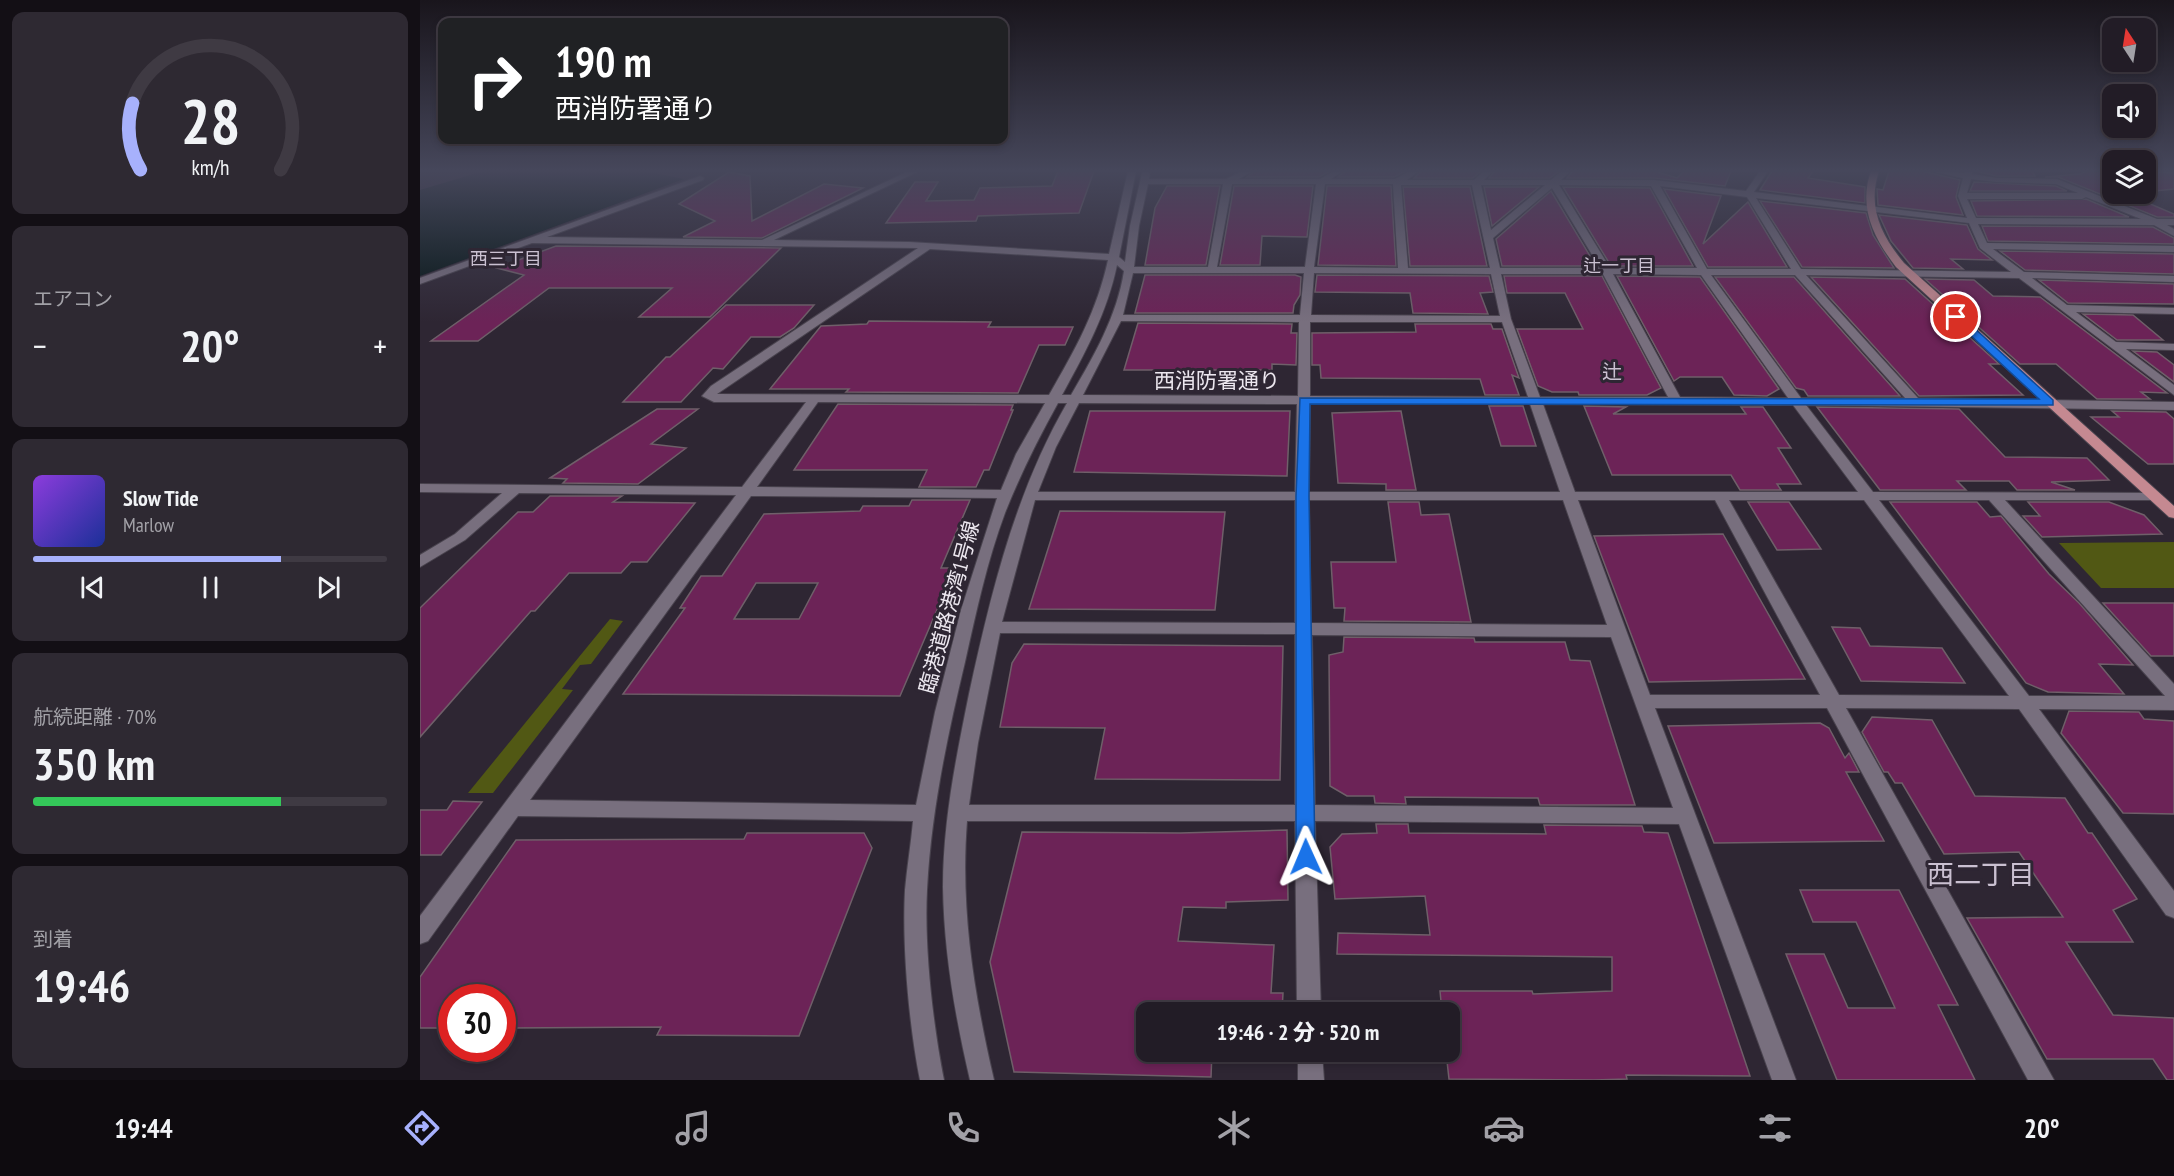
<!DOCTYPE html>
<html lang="ja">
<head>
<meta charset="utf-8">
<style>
	:root { --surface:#221c26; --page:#2e2932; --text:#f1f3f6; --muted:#a2a1a7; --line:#3f3a43; --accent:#a7b1fc }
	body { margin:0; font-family:"PT Sans Narrow","Noto Sans JP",sans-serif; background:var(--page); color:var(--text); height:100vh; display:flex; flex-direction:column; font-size:22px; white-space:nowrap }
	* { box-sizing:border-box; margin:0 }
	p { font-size:20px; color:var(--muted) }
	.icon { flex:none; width:33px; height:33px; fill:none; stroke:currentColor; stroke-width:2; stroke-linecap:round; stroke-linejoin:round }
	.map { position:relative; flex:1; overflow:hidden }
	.details { display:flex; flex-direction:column; gap:12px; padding:12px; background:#130f15; width:420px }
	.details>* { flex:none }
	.top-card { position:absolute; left:18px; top:18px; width:570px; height:126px; border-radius:12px; box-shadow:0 3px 9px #0003,0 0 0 2px var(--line); background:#202124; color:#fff; overflow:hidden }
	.needle { width:39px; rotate:348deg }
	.buttons { position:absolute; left:1682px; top:18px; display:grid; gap:12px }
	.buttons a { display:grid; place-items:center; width:54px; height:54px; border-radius:12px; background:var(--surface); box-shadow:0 3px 9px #0003,0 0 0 2px var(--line); font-size:30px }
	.speed { position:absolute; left:18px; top:984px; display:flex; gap:12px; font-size:30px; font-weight:700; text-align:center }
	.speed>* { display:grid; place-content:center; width:78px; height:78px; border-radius:50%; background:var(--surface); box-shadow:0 3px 9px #0003,0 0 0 2px var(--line); line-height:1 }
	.speed .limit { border:9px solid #d22; background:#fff; color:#111 }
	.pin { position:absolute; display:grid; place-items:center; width:51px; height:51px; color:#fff; margin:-26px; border:3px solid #fff; border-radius:50%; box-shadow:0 2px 6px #0007 }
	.me { position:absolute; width:66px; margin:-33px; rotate:359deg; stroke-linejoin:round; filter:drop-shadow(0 0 4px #0008) }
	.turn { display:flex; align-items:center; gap:21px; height:126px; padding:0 18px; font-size:27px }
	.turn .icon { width:78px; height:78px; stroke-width:2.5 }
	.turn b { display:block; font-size:42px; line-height:51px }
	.big { font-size:45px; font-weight:800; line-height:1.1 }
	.details .tile { flex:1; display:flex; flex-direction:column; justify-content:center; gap:9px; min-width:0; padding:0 21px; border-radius:12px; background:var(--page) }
	.details .dial { align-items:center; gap:0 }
	.dial svg { height:156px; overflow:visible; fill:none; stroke:var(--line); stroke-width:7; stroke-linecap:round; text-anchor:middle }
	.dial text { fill:var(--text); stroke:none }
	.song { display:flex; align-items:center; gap:18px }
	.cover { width:72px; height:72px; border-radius:9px; background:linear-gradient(135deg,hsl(270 70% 55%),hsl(230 70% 35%)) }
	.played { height:6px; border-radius:3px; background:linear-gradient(90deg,var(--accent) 70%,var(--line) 70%) }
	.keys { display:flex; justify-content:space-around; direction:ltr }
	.heat { display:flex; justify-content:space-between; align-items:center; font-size:33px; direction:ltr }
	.charge { height:9px; border-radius:4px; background:linear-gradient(90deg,#34c759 70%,var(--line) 0) }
	.trip { position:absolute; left:716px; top:1002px; width:324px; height:60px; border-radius:12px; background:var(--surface); box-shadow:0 3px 9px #0003,0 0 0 2px var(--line); font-weight:800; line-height:60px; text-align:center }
	.dock { display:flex; height:96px; justify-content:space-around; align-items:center; background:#0e0b0f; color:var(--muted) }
	.dock .icon { width:42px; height:42px }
	.dock .selected { color:var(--accent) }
	.dock b { font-size:27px; color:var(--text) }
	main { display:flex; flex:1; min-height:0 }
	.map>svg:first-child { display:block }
	.green { fill:#515814 }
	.water { fill:#041515 }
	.building { fill:#6c2357; stroke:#6f5f69; stroke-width:1.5; fill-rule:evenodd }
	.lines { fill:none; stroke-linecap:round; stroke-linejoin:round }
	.minor-casing { stroke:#49434e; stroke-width:2 }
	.major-casing { stroke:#49434e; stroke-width:2 }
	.minor { fill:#786f7e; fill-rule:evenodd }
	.major { fill:#c58991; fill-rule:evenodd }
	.route { fill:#1a73e8; stroke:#114b97; stroke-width:1.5 }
	.labels { text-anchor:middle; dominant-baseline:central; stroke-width:6; stroke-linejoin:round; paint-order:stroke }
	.far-neighbourhood-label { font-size:18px; fill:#cac0d1; stroke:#2e2633 }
	.far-quarter-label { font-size:20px; fill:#cac0d1; stroke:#2e2633 }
	.street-label { font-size:21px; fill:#ece7ef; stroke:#2e2633 }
	.near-neighbourhood-label { font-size:27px; fill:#cac0d1; stroke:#2e2633 }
</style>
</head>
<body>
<main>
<section class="details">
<div class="tile dial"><svg viewBox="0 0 100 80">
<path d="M14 69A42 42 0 1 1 86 69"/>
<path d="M14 69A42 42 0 0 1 10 35" stroke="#a7b1fc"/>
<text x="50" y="56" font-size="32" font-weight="700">28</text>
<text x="50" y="72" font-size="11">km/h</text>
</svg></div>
<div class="tile"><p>エアコン</p>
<div class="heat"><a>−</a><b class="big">20°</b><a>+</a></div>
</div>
<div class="tile">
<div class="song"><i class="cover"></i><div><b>Slow Tide</b><p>Marlow</p></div></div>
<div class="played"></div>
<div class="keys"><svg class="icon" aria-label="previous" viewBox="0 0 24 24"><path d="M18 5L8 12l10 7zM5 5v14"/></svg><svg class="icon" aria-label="pause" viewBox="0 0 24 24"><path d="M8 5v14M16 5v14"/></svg><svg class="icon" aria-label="next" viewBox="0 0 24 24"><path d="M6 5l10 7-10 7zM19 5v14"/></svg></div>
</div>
<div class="tile"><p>航続距離 · 70%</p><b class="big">350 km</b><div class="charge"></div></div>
<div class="tile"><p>到着</p><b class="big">19:46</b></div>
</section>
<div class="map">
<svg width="1754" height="1080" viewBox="0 0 1754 1080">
	<rect width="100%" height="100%" fill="#2e2633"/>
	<g class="green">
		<polygon points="1754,542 1754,588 1681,588 1639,543"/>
		<polygon points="190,619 203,621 171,664 160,665 142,689 153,690 73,793 48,793"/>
	</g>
	<polygon class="water" points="64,171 223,171 264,179 0,276 0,190"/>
	<g class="building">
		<polygon points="638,171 674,171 659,213 558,216 556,221 466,223 495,182 518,182 506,201 554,200 560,188 632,186"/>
		<polygon points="835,171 910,171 899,177 827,177"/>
		<polygon points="925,171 986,171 974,177 918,177"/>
		<polygon points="1001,171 1061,171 1053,178 994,178"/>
		<polygon points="1075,171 1139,171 1130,178 1069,178"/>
		<polygon points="1153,171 1234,171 1257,178 1264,171 1311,171 1305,186 1234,178 1147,178"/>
		<polygon points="1352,171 1393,171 1388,178 1445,187 1445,203 1340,190"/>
		<polygon points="1469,171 1502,171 1540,180 1536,197 1543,215 1458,205 1457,189 1463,190"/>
		<polygon points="1556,171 1612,171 1615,176 1576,176"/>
		<polygon points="1666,171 1692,171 1692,194 1710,194 1707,194 1754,214 1754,217 1737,217 1638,177 1625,177 1660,174"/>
		<polygon points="1725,171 1754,173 1754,189 1725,192"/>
		<polygon points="309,172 330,176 332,221 404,184 443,188 342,238 263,237 295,221 259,204"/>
		<polygon points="1554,182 1636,186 1647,191 1550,191"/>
		<polygon points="747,186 800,186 786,265 725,265 735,208"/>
		<polygon points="814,186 893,186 887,237 842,236 840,265 800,265"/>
		<polygon points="907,186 971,186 976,266 898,265"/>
		<polygon points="983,187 1050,187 1067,266 990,266"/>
		<polygon points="1064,187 1119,187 1072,226"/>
		<polygon points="1143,187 1230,188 1273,266 1191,266"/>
		<polygon points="1244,189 1301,196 1283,244 1328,202 1367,267 1288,267"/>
		<polygon points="1131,191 1176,266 1082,266 1076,239"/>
		<polygon points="1666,199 1709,217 1557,216 1551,201"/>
		<polygon points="1340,201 1446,213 1453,235 1474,268 1382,267"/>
		<polygon points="1459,215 1547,225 1558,249 1572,260 1531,259 1543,269 1493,268 1471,241"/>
		<polygon points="1562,226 1733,227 1754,238 1754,244 1568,241"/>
		<polygon points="136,246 361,248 290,317 219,317 252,288 129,288 58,341 11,341 104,275 77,268"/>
		<polygon points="1580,251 1754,254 1754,274 1605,270"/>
		<polygon points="725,275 875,275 881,277 880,295 874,305 873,313 715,313"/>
		<polygon points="897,275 1069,276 1073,292 1060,293 1068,314 993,313 990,293 895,292"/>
		<polygon points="1084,276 1182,276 1241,388 1227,395 1159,395 1158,392 1132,392 1118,386 1097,329 1163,329 1145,293 1087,293"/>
		<polygon points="1197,276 1280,277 1359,389 1347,396 1314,395 1302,377 1260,377 1254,381"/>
		<polygon points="1295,277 1374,277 1480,396 1388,396 1384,390 1376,388"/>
		<polygon points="1391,277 1485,279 1579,364 1569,364 1603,395 1499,396"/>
		<polygon points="1505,279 1554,280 1573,296 1620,297 1747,393 1721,392 1730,399 1677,399 1636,364 1600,364"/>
		<polygon points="1619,280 1754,284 1754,304 1648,303"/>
		<polygon points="306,305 394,305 374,328 360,337 331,337 303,369 293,368 261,402 203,402 246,357 250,357"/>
		<polygon points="1663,314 1713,315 1743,340 1697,340"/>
		<polygon points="449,321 571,322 568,327 653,327 645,345 619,345 598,393 426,392 429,389 350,389 401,326 447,324"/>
		<polygon points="718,323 872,324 871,333 877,333 876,365 852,364 852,370 704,370"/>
		<polygon points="995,324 1071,324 1073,329 1082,329 1099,378 1092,375 1099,395 1065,395 1060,379 901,378 900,365 892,365 892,333 996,332"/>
		<polygon points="1713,351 1737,352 1754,365 1754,382"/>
		<polygon points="418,404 593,405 591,410 593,410 569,470 564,470 556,487 499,487 507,470 374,470"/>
		<polygon points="1069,406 1103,406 1116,446 1081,446"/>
		<polygon points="1164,406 1206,407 1193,414 1326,414 1321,407 1343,407 1371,448 1358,448 1381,484 1357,484 1361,490 1320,490 1311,475 1192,475"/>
		<polygon points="1397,407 1539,409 1585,457 1667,458 1689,480 1631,482 1655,490 1597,490 1589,481 1537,481 1546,490 1460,490"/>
		<polygon points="237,409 278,409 231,444 266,448 218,484 143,483 147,479 130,478"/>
		<polygon points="670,411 870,411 867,476 654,472"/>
		<polygon points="981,411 996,490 966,490 966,484 918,483 912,413"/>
		<polygon points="1692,411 1746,412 1754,419 1754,464 1728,464 1671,417 1699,417"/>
		<polygon points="130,496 202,496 193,502 275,503 227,562 211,562 201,573 149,573 115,611 111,611 0,737 0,608 98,512 113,512"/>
		<path d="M492 500H550L521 568H535L480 696 203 694 265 608H260L281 576H302L344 514 440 511 443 506H489ZM336 583H398L379 619H314Z"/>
		<polygon points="968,502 999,502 1001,515 1029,514 1051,622 924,621 925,608 914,608 911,562 976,562"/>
		<polygon points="1328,502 1369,502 1401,549 1357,550"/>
		<polygon points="1470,502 1557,502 1570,517 1581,516 1629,574 1659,603 1713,665 1679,664 1704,694 1628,692 1606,683"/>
		<polygon points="1608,502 1689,502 1724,515 1742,534 1622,537 1603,516 1620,516"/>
		<polygon points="640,511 805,512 795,610 609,609"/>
		<polygon points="1303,534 1385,679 1229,682 1174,536"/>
		<polygon points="1683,603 1754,603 1754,656 1731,656"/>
		<polygon points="1412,627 1440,628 1450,646 1522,648 1545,683 1441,681"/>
		<polygon points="924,637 1054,638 1055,642 1145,642 1150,660 1170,661 1215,805 1120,805 1118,798 985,797 986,804 955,803 954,796 927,796 910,786 909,655 923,652"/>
		<polygon points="604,644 863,646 860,780 675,779 685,728 580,727 592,663"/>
		<polygon points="1649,711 1719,712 1724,719 1754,721 1754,814 1703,813 1641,733"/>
		<polygon points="1452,717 1512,720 1555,796 1645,798 1668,833 1672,833 1717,899 1693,910 1713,942 1646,942 1693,1015 1754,1018 1754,1080 1747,1080 1733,1059 1627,1059 1547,918 1643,917 1599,852 1524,854 1482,783 1475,783 1468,772 1464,772 1442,732"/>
		<polygon points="1400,723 1409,728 1425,758 1429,753 1439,772 1426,772 1464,841 1294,843 1248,726"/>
		<polygon points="33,801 62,802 21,855 0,855 0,810 27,810"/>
		<polygon points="956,824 988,824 989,833 1126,834 1124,825 1222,826 1224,832 1248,833 1330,1076 1206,1075 1207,1079 1174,1080 1029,1079 1026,1052 1029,1052 1029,1012 1022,1012 1020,991 1112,991 1113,994 1192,991 1192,957 917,954 918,933 1010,935 1005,896 915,899 910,847 922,834 957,833"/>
		<polygon points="867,830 868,900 806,902 806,908 763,907 758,941 854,945 851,993 863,993 862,1012 726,1012 726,1052 792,1052 791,1077 594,1072 570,962 602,832 760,833"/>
		<polygon points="327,833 444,833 452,848 379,1036 237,1035 241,1027 82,1028 82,998 32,998 32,1028 0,1028 0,977 96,840 324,839"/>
		<polygon points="1380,890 1479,890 1538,1005 1518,1005 1555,1080 1417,1080 1366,954 1404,954 1428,1008 1475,1008 1436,922 1393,922"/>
	</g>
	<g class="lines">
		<g class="minor-casing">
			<g id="minor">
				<path d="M489 171H499L354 240 489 242 689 254 708 171H716L699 257 705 262 710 226 722 173 726 171 730 173 729 179H806L823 171H833L819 179H900L914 171H923L911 179H975L990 171H999L987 180H1054L1064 171H1073L1064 180H1131L1142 171H1151L1141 180H1234L1326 191 1340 171H1348L1334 192 1547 218 1538 196 1543 178 1511 171 1544 173 1545 171H1553L1552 174 1576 178 1637 179 1737 219H1754V225H1747L1754 229V236L1734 225 1558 224 1567 243 1754 246V252L1573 249 1604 272 1754 276V282L1612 278 1647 305 1754 308V314L1656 312 1696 342 1754 344V350L1706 349 1754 385V395L1599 278 1386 275 1498 398 1754 402V410L1386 405 1453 492 1739 493 1741 496 1739 499 1734 500H1585L1754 684V710L1619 709 1754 891V918L1746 915 1599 709 1426 708 1634 1080H1608L1407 708H1235L1376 1080H1352L1259 824 895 821 901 1012H877L875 821H547C540 909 554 994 574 1080H550C535 1016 524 952 523 887 523 822 536 758 549 694 571 593 595 493 647 403H638C618 439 600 475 585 513 567 561 556 613 545 662 527 737 511 813 507 890 504 947 513 1025 524 1080H500C489 1025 482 946 485 890 487 867 491 844 493 821L98 816 8 941 0 944V916L316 495 99 493 45 540 0 567V555L35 534 82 493 0 492V484L322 487 386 402H294L282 396 291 386 498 248 112 243 0 284V278L280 176 284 178 283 180 127 237 342 240ZM1551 179 1576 182 1636 184 1658 193H1547ZM728 184H803L788 267H714L719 226ZM812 184H896L885 267H797ZM905 184H973L978 268 894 267ZM981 185H1052L1070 268H988ZM1061 185H1125L1071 230ZM1139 185 1231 186 1277 268H1190ZM1240 186 1327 197 1371 269H1287ZM1132 188 1180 268H1080L1073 238ZM1666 197 1721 219 1556 218 1547 199H1662ZM1336 198 1549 223 1560 248 1591 272 1381 269ZM510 249 688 260C677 311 655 350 629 395L297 394ZM697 265 704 271C697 316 674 356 651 395H642C665 353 687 313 697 265ZM713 273H884L880 315H703ZM894 273 1071 274 1080 316 891 315ZM1081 274H1183L1248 397H1120L1091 319ZM1193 274 1281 275 1368 398 1260 397ZM1291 275H1375L1485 398H1381ZM701 321 879 322 878 396 663 395ZM890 322H1082L1108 397 890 396ZM398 402 625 403 596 454 581 490 337 487ZM659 403 877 404 875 492H618L636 447ZM890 404H1110L1140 492H889ZM1123 404 1373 405 1438 492H1155ZM331 496 577 498 541 610 515 712 496 805 110 800ZM615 500H875V623L582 622ZM889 500H1143L1187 625 891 623ZM1158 500H1295L1400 695H1230ZM1309 500H1444L1589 696 1419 695ZM1459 500H1569L1745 696H1609ZM580 633 875 634V805H549L558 743ZM892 635 1191 637 1253 808 895 805Z"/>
				<polygon points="878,1052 902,1052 904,1080 878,1080"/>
			</g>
		</g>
		<g class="major-casing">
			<path id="major" d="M1451 171H1459C1447 207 1461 235 1484 263L1754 506V518L1749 517 1476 267C1454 238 1438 208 1451 171Z"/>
		</g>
		<use href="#minor" class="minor"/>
		<use href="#major" class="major"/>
	</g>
	<linearGradient id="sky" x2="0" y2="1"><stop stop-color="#19151c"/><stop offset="0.53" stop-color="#46475b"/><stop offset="1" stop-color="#46475b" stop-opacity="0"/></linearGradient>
	<rect width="1754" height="322" fill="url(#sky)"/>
	<polygon class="route" points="1533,315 1540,315 1633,400 1633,405 890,404 889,496 895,857 893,863 886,865 879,863 876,857 876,496 880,398 1619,399 1533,319"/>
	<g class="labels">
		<g class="far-neighbourhood-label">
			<text x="86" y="258">西三丁目</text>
			<text x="1199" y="265">辻一丁目</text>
		</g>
		<g class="far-quarter-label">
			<text x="1192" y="372">辻</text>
		</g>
		<g class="street-label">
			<text x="797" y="380">西消防署通り</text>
			<text transform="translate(529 607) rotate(-75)">臨港道路港湾1号線</text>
		</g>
		<g class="near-neighbourhood-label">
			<text x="1561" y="874">西二丁目</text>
		</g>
	</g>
</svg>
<div class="buttons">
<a><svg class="needle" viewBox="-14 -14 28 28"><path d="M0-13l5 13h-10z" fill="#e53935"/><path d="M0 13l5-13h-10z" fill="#a2a1a7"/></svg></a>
<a><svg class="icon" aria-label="sound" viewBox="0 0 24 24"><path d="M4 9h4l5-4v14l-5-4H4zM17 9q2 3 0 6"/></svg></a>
<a><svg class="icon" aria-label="layers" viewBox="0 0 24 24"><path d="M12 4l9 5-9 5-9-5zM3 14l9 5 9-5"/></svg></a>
</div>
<div class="speed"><div class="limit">30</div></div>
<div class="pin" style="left:1536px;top:317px;background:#d93025"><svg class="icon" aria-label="arrive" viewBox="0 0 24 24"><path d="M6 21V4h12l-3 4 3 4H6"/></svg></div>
<svg class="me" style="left:886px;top:857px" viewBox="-20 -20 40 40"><path d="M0-17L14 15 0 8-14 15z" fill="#1a73e8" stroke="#fff" stroke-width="4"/></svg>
<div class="trip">19:46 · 2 分 · 520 m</div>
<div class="top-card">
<div class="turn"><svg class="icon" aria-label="right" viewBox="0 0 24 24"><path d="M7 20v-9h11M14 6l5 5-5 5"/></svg><div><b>190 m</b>西消防署通り</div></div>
</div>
</div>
</main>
<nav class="dock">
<b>19:44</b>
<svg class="icon selected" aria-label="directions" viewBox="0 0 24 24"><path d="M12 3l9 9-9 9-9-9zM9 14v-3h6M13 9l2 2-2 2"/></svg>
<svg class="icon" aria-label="music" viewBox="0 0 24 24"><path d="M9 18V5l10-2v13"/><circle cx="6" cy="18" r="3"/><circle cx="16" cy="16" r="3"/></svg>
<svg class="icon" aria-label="phone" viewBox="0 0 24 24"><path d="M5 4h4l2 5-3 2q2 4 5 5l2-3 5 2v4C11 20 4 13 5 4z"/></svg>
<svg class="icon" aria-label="climate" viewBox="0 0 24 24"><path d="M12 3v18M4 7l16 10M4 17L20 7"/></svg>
<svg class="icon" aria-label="car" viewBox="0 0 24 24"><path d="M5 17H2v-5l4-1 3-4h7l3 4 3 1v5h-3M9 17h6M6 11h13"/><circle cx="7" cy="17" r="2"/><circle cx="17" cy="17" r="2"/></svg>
<svg class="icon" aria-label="filters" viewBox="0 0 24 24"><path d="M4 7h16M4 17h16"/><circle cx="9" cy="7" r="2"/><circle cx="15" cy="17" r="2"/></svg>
<b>20°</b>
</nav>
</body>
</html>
